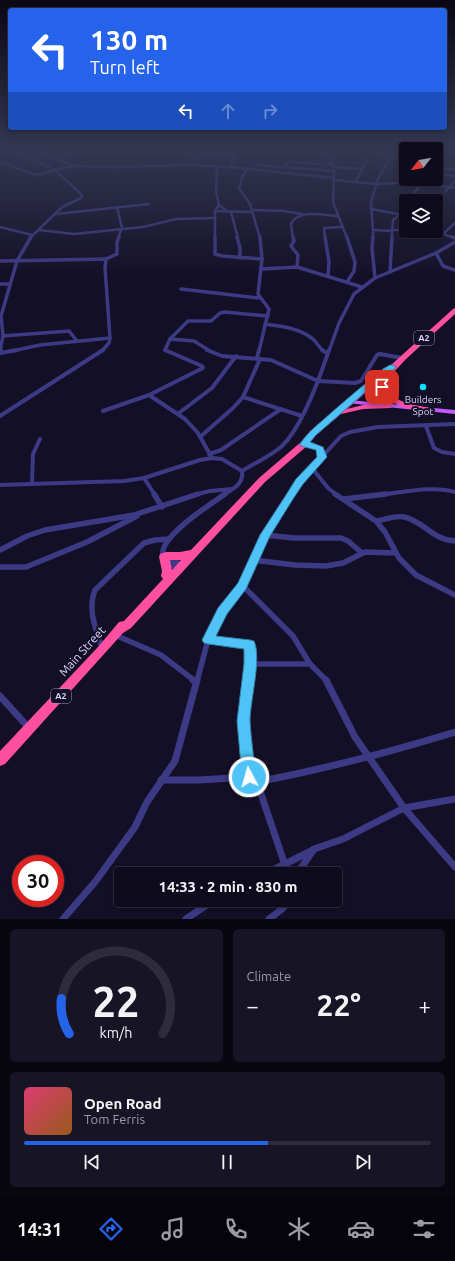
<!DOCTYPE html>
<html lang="en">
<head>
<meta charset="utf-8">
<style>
	:root { --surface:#0e0b1c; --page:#171425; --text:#f1f3f6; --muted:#9b9ba3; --line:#2e2b3b; --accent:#2563eb }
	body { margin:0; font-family:Ubuntu,sans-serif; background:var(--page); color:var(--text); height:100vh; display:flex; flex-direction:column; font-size:15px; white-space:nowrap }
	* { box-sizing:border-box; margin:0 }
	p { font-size:13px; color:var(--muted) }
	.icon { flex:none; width:22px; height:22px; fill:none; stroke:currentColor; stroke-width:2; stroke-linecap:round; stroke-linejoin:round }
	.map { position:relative; height:919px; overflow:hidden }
	.details { display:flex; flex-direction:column; gap:10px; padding:10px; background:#08060f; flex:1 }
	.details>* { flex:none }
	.top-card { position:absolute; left:8px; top:8px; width:439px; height:122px; border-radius:4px; box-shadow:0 2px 6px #0003,0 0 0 1px var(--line); background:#2563eb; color:#fff; overflow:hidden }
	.needle { width:26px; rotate:239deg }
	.controls { position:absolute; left:399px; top:142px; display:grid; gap:8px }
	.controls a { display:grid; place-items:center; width:44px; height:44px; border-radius:4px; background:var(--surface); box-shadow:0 2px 6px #0003,0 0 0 1px var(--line); font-size:20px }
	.speed { position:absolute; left:12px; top:855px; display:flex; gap:8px; font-size:20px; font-weight:700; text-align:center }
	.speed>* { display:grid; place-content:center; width:52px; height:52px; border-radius:50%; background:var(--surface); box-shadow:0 2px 6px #0003,0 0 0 1px var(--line); line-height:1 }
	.speed .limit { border:6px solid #d22; background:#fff; color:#111 }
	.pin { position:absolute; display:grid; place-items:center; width:34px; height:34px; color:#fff; margin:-17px; border-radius:8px; box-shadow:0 2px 6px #0006 }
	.me { position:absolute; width:44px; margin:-22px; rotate:354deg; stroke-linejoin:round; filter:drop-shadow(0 0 3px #0008) }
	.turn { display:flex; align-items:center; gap:14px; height:84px; padding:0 16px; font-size:18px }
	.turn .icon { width:52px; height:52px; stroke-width:2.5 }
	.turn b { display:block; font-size:28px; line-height:34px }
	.lanes { display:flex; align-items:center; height:38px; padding:0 16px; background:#0003; justify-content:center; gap:20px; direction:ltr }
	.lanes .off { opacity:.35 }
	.big { font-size:30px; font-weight:700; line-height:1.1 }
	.details .tile { flex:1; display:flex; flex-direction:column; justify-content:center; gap:6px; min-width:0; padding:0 14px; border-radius:6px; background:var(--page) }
	.details .dial { align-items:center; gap:0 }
	.dial svg { height:104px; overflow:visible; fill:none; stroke:var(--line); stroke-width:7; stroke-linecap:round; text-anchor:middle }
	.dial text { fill:var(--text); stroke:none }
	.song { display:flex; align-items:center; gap:12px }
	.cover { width:48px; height:48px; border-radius:6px; background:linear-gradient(135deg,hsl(340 70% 55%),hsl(30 70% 35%)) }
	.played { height:4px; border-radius:2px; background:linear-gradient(90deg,var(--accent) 60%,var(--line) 60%) }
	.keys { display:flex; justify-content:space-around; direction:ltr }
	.heat { display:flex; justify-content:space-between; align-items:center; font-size:22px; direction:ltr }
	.details .tiles { flex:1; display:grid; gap:10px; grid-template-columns:1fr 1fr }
	.tile:last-child { grid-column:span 2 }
	.trip { position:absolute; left:114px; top:867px; width:228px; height:40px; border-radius:4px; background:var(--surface); box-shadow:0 2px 6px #0003,0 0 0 1px var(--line); font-weight:700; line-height:40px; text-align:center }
	.menu { display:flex; height:64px; justify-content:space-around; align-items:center; background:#06040b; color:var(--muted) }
	.menu .icon { width:28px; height:28px }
	.menu .selected { color:var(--accent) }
	.menu b { font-size:18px; color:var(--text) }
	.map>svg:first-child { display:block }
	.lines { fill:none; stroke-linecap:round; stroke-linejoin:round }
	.street-far4 { stroke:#3d3a85; stroke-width:2.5 }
	.street-far3 { stroke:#3d3a85; stroke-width:3.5 }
	.street-far2 { stroke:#3d3a85; stroke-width:4 }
	.street-far1 { stroke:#3d3a85; stroke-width:5.5 }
	.street { stroke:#3d3a85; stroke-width:7 }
	.primary { fill:#c25bff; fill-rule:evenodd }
	.highway { fill:#ff4fa3; fill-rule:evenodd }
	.route { fill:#4fc3f7; stroke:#337fa1 }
	.poi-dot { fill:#00e5ff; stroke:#130f26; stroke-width:1.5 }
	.labels { text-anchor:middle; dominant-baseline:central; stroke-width:4; stroke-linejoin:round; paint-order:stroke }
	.shield { fill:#130f26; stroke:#9e99be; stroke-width:1 }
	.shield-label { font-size:9px; font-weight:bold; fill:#d9d4ff }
	.poi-label { font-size:10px; fill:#d9d4ff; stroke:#130f26 }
	.near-street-label { font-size:12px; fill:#d9d4ff; stroke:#130f26 }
</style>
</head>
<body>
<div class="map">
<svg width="455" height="919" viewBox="0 0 455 919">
	<rect width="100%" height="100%" fill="#130f26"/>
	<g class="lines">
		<g class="street-far4">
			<polyline points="36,150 74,166"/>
			<polyline points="65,150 71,153 86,150"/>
			<polyline points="182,150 191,154 196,165"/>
			<polyline points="321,150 330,158 333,163 334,173 333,202 347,238"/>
			<polyline points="387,150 381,153 381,155 389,160 378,179 371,202 373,230 392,231 392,238"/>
			<polyline points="390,150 406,151"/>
			<polyline points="0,151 24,155 55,170 82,195 81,198 62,207 30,238"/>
			<polyline points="18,154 29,150"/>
			<polyline points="191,156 234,156 230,167"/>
			<polyline points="55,157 71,153"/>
			<polyline points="0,162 36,175 56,170"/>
			<polyline points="256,165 335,171"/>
			<polyline points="217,167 216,191 219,205 227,211"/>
			<polyline points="284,167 288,162 334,165"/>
			<polyline points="335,167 362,169 356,182"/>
			<polyline points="439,168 441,156"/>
			<polyline points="247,169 243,175 239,188 250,204 260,238"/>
			<polyline points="362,169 367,160"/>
			<polyline points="55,170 74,166 119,167 186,165 230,167 334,178"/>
			<polyline points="436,170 439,168 455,170"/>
			<polyline points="406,173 398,183 419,186"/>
			<polyline points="436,174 455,176"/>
			<polyline points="334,180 376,184 398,183"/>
			<polyline points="422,183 455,188"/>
			<polyline points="445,192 455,181"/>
			<polyline points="407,201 426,179"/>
			<polyline points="406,202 403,205 406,207"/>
			<polyline points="117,207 122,228 118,238"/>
			<polyline points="371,209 398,214"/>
			<polyline points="252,210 284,211 302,214"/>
			<polyline points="215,211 252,212"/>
			<polyline points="231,212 238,238"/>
			<polyline points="56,214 149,204"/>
			<polyline points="0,227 32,235"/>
			<polyline points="39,230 74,234 143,227 176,219 215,218"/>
			<polyline points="392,230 406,230"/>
			<polyline points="392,231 393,220 406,210"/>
			<polyline points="420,231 443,234 455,238"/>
			<polyline points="443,234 455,223"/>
			<polyline points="215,238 215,211 219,205"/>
			<path d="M293 238 291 224C297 209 324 215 337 216"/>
			<polyline points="325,238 324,228 341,227"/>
			<polyline points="373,238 373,230"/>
		</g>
		<g class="street-far3">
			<polyline points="215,237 215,254 222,256 262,259"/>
			<polyline points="237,237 240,248 240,258"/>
			<polyline points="293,237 294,241 291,246 298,255 297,267"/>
			<polyline points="325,237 329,262 328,275"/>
			<polyline points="347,237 355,262 354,271 347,282"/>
			<polyline points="373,237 372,248 375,278"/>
			<polyline points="452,237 455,238"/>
			<polyline points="436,253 443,266 455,270"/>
			<polyline points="106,259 117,254 117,242 119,237"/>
			<polyline points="0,261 106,259 105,268 110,338 109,343 102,351"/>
			<polyline points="261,269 297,267 362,287"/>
			<polyline points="390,272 392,237"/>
			<polyline points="0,284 10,284"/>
			<polyline points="181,289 259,298"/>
			<path d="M265 324C281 326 299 328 313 339 317 343 319 347 323 351"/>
			<polyline points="3,336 69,331 77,341"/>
			<polyline points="170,339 194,341 210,351"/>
			<polyline points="0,351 3,336 1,316 17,261 31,237"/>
			<polyline points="12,351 40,345 110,338"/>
			<polyline points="167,351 165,350 170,339 188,321 211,321 220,313 225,312 268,316"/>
			<polyline points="259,351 269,309 258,294 262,259 260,237"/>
			<polyline points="329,351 339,323 354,294 375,278 436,253 455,242"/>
		</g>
		<g class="street-far2">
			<polyline points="207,350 222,356 271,360 318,381 355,383 361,381 377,355 380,354 402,358"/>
			<polyline points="322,350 327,353"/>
			<polyline points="0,353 1,350"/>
			<polyline points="0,353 17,350"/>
			<polyline points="257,358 259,350"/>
			<polyline points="149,395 185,419 198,433 212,458"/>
			<polyline points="243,397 302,416"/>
			<polyline points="103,411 149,395 203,368 202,366 165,350"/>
			<polyline points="179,413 212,388 236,356"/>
			<polyline points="0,416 103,350"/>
			<polyline points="426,426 434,448 442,452 455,454"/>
			<polyline points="200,437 233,408 243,397 260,359"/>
			<path d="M304 444C314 445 319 447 322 457"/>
			<polyline points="209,454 221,450 281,409"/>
			<polyline points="312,468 328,488 337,495"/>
			<path d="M242 471C255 463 271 456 282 446 302 427 320 377 329 350"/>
			<polyline points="144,478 155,495"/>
			<polyline points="32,483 33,454 40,439"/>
			<path d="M0 485 124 481 144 478 200 460 212 458 222 459 242 471C244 484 233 489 223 495"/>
			<polyline points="194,495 210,491 232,489"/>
			<polyline points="290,495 310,470 341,436 350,432 378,427 455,424"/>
			<path d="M377 495C401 493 433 485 455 492"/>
		</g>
		<g class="street-far1">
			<polyline points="154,494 162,507"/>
			<polyline points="290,494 268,532 243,586 293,636 310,664 327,681"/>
			<polyline points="335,494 376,521 385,532 399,558 416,575 455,595"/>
			<polyline points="344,499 386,494"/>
			<path d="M376 521C385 520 395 515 404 517 424 521 432 540 455 541"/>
			<polyline points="265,535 294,538 341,538 348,541 362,553"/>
			<polyline points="0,550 27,536 45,530 134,515 198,494"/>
			<polyline points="167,557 183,566"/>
			<polyline points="253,560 295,565 326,566 343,563 365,552 395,553"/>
			<polyline points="0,567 26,567 87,542 137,516"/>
			<path d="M180 569C174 566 165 563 163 556 158 537 211 504 225 494"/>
			<polyline points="115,635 161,655 195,681"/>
			<polyline points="208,640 249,645 250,664 248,681"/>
			<path d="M102 648C96 629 87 610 95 590L144 543 155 540 169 539"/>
			<polyline points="250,664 310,664"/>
			<polyline points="197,681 208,640 222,611 243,586"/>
		</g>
		<g class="street">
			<polyline points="193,680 196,682"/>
			<polyline points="248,680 244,721 249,777"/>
			<polyline points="326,680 355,737 404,808 455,867"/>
			<polyline points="0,696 29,728"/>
			<path d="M161 780H199L249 777 257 782C324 769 390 752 455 732"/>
			<polyline points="257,782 288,874"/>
			<polyline points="265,874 313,850"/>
			<polyline points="297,874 314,849 343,839 404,808 455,799"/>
			<polyline points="63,919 95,882 135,827 147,802 175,761 197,680"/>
			<polyline points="186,919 214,900"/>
			<polyline points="269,919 282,909 289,900"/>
		</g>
		<polygon class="primary" points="349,400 455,410 455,414 347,403 346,402"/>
		<path class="highway" d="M455 308V314L405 360 392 374H387L384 376C387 381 386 387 389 391 397 404 417 405 430 408L431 410 430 412C425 413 419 411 414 410 399 406 380 400 378 382L347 409 363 405 388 404H391L392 406 391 408 363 409 341 414 316 435 307 446 265 482 131 628 123 633 5 764 0 766V751L98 647 119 622 124 621 163 579 161 576 162 571 159 557 160 554 166 552H180L191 550 259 478 301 442 310 431 383 369 391 365 453 309ZM170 560H181L172 570Z"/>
	</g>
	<linearGradient id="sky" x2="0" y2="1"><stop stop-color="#0a0815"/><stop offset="0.54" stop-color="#333752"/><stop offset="1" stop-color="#333752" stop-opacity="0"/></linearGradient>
	<rect width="455" height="278" fill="url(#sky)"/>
	<path class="route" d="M390 365H393L396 367 386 379 385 389H379L378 381 316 435 310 442 323 447 327 457 303 484 293 499 270 536 246 589 227 614 216 636 250 640 254 641C262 658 250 701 250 721 251 739 254 758 256 777L254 781 249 783 244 781 242 777 237 721 244 664V649L208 644 204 643 202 640 218 608 238 583 260 535 286 495 296 479 317 457 316 450 301 446 300 444C308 432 320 423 331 413 348 398 365 384 383 369Z"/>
	<circle class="poi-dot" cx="423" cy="387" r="4"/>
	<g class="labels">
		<g class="shield">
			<rect x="414" y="331" width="20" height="14" rx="3"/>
			<rect x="51" y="689" width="20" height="14" rx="3"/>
		</g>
		<g class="shield-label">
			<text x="424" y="338">A2</text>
			<text x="61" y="696">A2</text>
		</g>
		<g class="poi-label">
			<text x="423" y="399">Builders<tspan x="423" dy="12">Spot</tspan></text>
		</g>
		<g class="near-street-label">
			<text transform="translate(82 651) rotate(-48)">Main Street</text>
		</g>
	</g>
</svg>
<div class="controls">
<a><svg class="needle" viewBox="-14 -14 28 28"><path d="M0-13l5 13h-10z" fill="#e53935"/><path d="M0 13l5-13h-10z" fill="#9b9ba3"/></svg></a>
<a><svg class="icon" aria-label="layers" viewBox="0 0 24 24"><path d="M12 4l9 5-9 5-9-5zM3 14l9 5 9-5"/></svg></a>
</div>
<div class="speed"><div class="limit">30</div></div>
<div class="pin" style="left:382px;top:387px;background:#d93025"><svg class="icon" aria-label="arrive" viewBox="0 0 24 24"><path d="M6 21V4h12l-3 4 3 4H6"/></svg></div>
<svg class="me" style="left:249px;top:777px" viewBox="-20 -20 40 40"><circle r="17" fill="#4fc3f7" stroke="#fff" stroke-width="3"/><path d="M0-11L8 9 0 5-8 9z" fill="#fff"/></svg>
<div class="trip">14:33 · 2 min · 830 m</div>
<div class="top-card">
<div class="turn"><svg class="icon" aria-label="left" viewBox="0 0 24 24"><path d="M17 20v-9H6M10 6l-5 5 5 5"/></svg><div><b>130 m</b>Turn left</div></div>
<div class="lanes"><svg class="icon" aria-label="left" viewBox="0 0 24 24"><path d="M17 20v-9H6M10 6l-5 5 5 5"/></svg><svg class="icon off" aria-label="ahead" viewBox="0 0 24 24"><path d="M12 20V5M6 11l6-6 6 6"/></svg><svg class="icon off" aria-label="right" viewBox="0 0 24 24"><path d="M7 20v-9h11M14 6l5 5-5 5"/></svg></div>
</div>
</div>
<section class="details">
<div class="tiles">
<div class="tile dial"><svg viewBox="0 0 100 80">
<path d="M14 69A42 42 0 1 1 86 69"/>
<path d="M14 69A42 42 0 0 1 8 42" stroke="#2563eb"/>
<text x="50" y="56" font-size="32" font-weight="700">22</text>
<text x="50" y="72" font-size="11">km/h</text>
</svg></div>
<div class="tile"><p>Climate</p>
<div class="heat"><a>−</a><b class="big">22°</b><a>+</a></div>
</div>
<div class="tile">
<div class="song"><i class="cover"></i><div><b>Open Road</b><p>Tom Ferris</p></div></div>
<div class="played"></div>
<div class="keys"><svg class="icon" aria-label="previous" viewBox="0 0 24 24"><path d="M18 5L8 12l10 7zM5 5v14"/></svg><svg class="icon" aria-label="pause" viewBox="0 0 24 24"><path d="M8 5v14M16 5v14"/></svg><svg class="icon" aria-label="next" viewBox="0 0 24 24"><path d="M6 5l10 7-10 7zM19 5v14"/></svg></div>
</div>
</div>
</section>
<nav class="menu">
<b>14:31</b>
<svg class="icon selected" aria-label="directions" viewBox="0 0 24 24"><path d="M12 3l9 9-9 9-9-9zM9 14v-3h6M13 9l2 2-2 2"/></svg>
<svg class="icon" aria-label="music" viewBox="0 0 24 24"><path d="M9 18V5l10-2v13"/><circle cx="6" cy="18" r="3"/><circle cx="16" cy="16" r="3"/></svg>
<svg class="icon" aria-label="phone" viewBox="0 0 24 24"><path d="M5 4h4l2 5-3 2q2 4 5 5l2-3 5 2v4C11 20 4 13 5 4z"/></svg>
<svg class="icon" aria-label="climate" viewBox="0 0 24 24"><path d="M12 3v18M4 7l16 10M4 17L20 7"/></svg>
<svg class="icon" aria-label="car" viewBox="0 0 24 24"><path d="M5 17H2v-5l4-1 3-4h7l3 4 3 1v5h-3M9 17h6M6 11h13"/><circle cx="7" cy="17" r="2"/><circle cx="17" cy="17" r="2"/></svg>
<svg class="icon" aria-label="filters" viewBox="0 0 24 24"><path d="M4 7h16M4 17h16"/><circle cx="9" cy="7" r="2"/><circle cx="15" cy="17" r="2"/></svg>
</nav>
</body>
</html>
